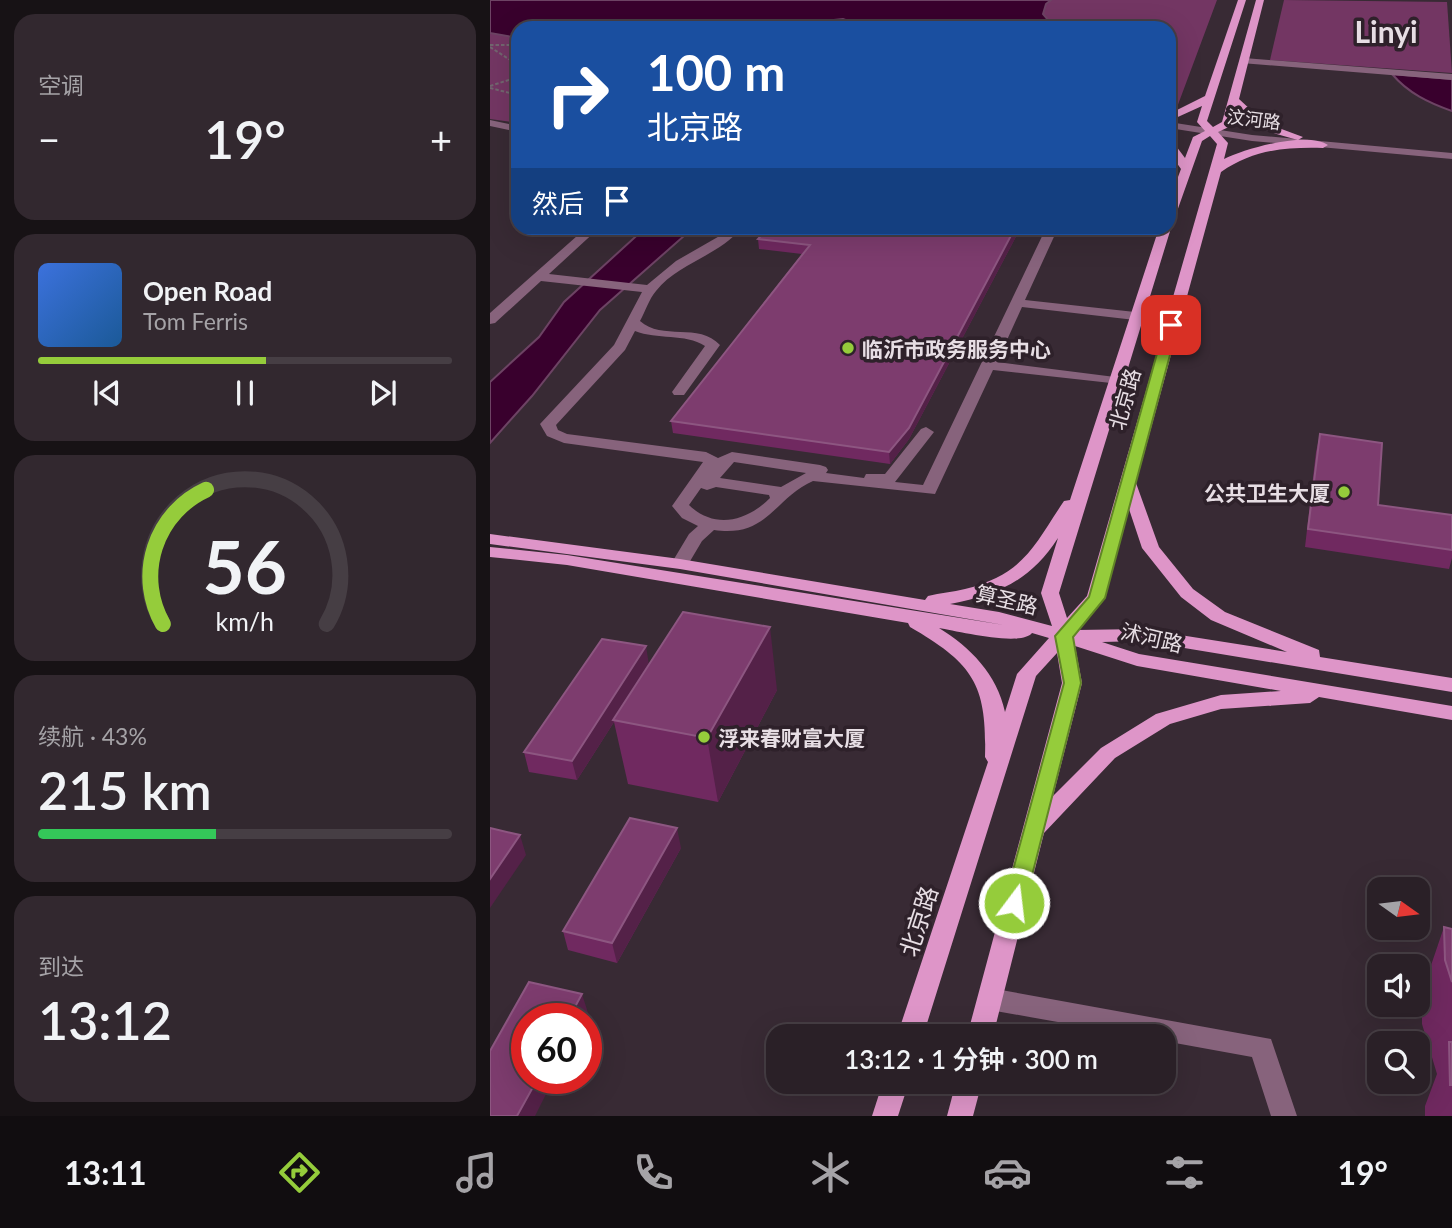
<!DOCTYPE html>
<html lang="zh">
<head>
<meta charset="utf-8">
<style>
	:root { --surface:#2a2027; --page:#32282f; --text:#f1f3f6; --muted:#a5a3a7; --line:#463e44; --accent:#95cc3b }
	body { margin:0; font-family:Lato,"Noto Sans SC",sans-serif; background:var(--page); color:var(--text); height:100vh; display:flex; flex-direction:column; font-size:26px; white-space:nowrap }
	* { box-sizing:border-box; margin:0 }
	p { font-size:23px; color:var(--muted) }
	.icon { flex:none; width:38px; height:38px; fill:none; stroke:currentColor; stroke-width:2; stroke-linecap:round; stroke-linejoin:round }
	.map { position:relative; flex:1; overflow:hidden }
	.drawer { display:flex; flex-direction:column; gap:14px; padding:14px; background:#171215; width:490px }
	.drawer>* { flex:none }
	.banner { position:absolute; left:21px; top:21px; width:665px; height:214px; border-radius:21px; box-shadow:0 7px 28px #0002,0 0 0 2px var(--line); background:#1a4fa0; color:#fff; overflow:hidden }
	.needle { width:46px; rotate:104deg }
	.tools { position:absolute; left:877px; top:877px; display:grid; gap:14px }
	.tools a { display:grid; place-items:center; width:63px; height:63px; border-radius:14px; background:var(--surface); box-shadow:0 7px 28px #0002,0 0 0 2px var(--line); font-size:35px }
	.speed { position:absolute; left:21px; top:1003px; display:flex; gap:14px; font-size:35px; font-weight:700; text-align:center }
	.speed>* { display:grid; place-content:center; width:91px; height:91px; border-radius:50%; background:var(--surface); box-shadow:0 7px 28px #0002,0 0 0 2px var(--line); line-height:1 }
	.speed .limit { border:10px solid #d22; background:#fff; color:#111 }
	.pin { position:absolute; display:grid; place-items:center; width:60px; height:60px; color:#fff; margin:-30px; border-radius:14px; box-shadow:0 4px 10px #0006 }
	.me { position:absolute; width:77px; margin:-38px; rotate:15deg; stroke-linejoin:round; filter:drop-shadow(0 0 5px #0008) }
	.turn { display:flex; align-items:center; gap:24px; height:147px; padding:0 21px; font-size:32px }
	.turn .icon { width:91px; height:91px; stroke-width:2.5 }
	.turn b { display:block; font-size:49px; line-height:60px }
	.then { display:flex; align-items:center; height:66px; padding:0 21px; background:#0003; gap:14px; font-size:26px }
	.big { font-size:52px; font-weight:600; line-height:1.1 }
	.drawer .widget { flex:1; display:flex; flex-direction:column; justify-content:center; gap:10px; min-width:0; padding:0 24px; border-radius:21px; background:var(--page) }
	.drawer .dial { align-items:center; gap:0 }
	.dial svg { height:182px; overflow:visible; fill:none; stroke:var(--line); stroke-width:7; stroke-linecap:round; text-anchor:middle }
	.dial text { fill:var(--text); stroke:none }
	.song { display:flex; align-items:center; gap:21px }
	.cover { width:84px; height:84px; border-radius:10px; background:linear-gradient(135deg,hsl(220 70% 55%),hsl(210 70% 35%)) }
	.played { height:7px; border-radius:4px; background:linear-gradient(90deg,var(--accent) 55%,var(--line) 55%) }
	.keys { display:flex; justify-content:space-around; direction:ltr }
	.heat { display:flex; justify-content:space-between; align-items:center; font-size:38px; direction:ltr }
	.charge { height:10px; border-radius:5px; background:linear-gradient(90deg,#34c759 43%,var(--line) 0) }
	.trip { position:absolute; left:276px; top:1024px; width:410px; height:70px; border-radius:21px; background:var(--surface); box-shadow:0 7px 28px #0002,0 0 0 2px var(--line); font-weight:600; line-height:70px; text-align:center }
	.tab-bar { display:flex; height:112px; justify-content:space-around; align-items:center; background:#110d10; color:var(--muted) }
	.tab-bar .icon { width:49px; height:49px }
	.tab-bar .active { color:var(--accent) }
	.tab-bar b { font-size:32px; color:var(--text) }
	main { display:flex; flex:1; min-height:0 }
	.map>svg:first-child { display:block }
	.green { fill:#733663 }
	.water { fill:#39002d; stroke:#6d4364; stroke-width:2 }
	.lines { fill:none; stroke-linecap:round; stroke-linejoin:round }
	.path { stroke:#72666f; stroke-width:2; stroke-dasharray:3.5 2; stroke-linecap:butt }
	.minor { fill:#87637c; fill-rule:evenodd }
	.major { fill:#de95c8; fill-rule:evenodd }
	.wall { fill:#702960 }
	.shaded-wall { fill:#542148 }
	.building { fill:#7d3c6e; stroke:#8d5681; stroke-width:2 }
	.route { fill:#95cc3b; stroke:#618526; stroke-width:2 }
	.poi-dot { fill:#95cc3b; stroke:#2e212a; stroke-width:2.5 }
	.labels { text-anchor:middle; dominant-baseline:central; stroke-width:7; stroke-linejoin:round; paint-order:stroke }
	.far-street-label { font-size:18px; fill:#e7dee4; stroke:#2e212a }
	.poi-label { font-size:21px; font-weight:bold; fill:#e7dee4; stroke:#2e212a; text-anchor:start }
	.street-label { font-size:21px; fill:#e7dee4; stroke:#2e212a }
	.near-street-label { font-size:24px; fill:#e7dee4; stroke:#2e212a }
	.far-town-label { font-size:30px; font-weight:bold; fill:#e7dee4; stroke:#2e212a }
</style>
</head>
<body>
<main>
<section class="drawer">
<div class="widget"><p>空调</p>
<div class="heat"><a>−</a><b class="big">19°</b><a>+</a></div>
</div>
<div class="widget">
<div class="song"><i class="cover"></i><div><b>Open Road</b><p>Tom Ferris</p></div></div>
<div class="played"></div>
<div class="keys"><svg class="icon" aria-label="previous" viewBox="0 0 24 24"><path d="M18 5L8 12l10 7zM5 5v14"/></svg><svg class="icon" aria-label="pause" viewBox="0 0 24 24"><path d="M8 5v14M16 5v14"/></svg><svg class="icon" aria-label="next" viewBox="0 0 24 24"><path d="M6 5l10 7-10 7zM19 5v14"/></svg></div>
</div>
<div class="widget dial"><svg viewBox="0 0 100 80">
<path d="M14 69A42 42 0 1 1 86 69"/>
<path d="M14 69A42 42 0 0 1 33 10" stroke="#95cc3b"/>
<text x="50" y="56" font-size="32" font-weight="700">56</text>
<text x="50" y="72" font-size="11">km/h</text>
</svg></div>
<div class="widget"><p>续航 · 43%</p><b class="big">215 km</b><div class="charge"></div></div>
<div class="widget"><p>到达</p><b class="big">13:12</b></div>
</section>
<div class="map">
<svg width="962" height="1116" viewBox="0 0 962 1116">
	<rect width="100%" height="100%" fill="#382a34"/>
	<g class="green">
		<polygon points="0,0 727,0 686,110 679,112 679,28 28,28 28,123 0,119"/>
		<polygon points="794,0 957,2 962,73 780,60"/>
	</g>
	<g class="water">
		<polygon points="0,0 561,0 556,4 553,14 565,28 364,28 364,23 353,19 287,26 28,28 28,38 0,33"/>
		<path d="M902 74 962 79V111C939 103 918 93 902 74Z"/>
		<polygon points="155,228 203,228 110,310 42,396 0,443 0,382 49,337 74,302"/>
	</g>
	<g class="lines">
		<g class="path">
			<polyline points="327,28 352,28"/>
			<polyline points="0,45 28,45"/>
			<polyline points="0,47 28,65"/>
			<polyline points="0,86 28,77"/>
			<polyline points="0,88 28,95"/>
		</g>
		<g class="minor">
			<polygon points="754,58 962,74 962,80 751,63 751,59"/>
			<polygon points="0,120 28,126 28,132 0,126"/>
			<polygon points="679,122 762,135 962,153 962,159 762,141 679,128"/>
			<path d="M96 228H109L59 274 157 285 186 261 233 234 239 228H251C229 256 188 263 166 291 159 299 155 312 150 321 172 341 209 322 230 345L194 395H184L182 392 215 346C195 333 167 340 145 331L135 350 66 425 68 430 77 434 216 452 228 458 242 452 330 465 336 467 338 470 336 473 374 478 376 474H395L431 429 436 427 444 432 405 482 433 485 556 228H568L535 300 645 312 652 316 645 320 532 307 507 362 625 377 630 378 632 381 630 384 503 370 445 494 323 481C284 498 278 538 224 530L212 541 196 568 190 569 181 564 199 534 208 526 192 518 182 506 213 462 74 443 57 436 50 424 124 345 152 292 51 281 5 323 0 324V313ZM244 462 316 473 291 487 230 478ZM226 487 279 495 280 498C257 521 225 530 199 505L211 488 217 490Z"/>
			<polygon points="500,988 781,1039 807,1116 781,1116 762,1057 674,1041 674,1036 647,1036 500,1010 491,1007 488,999 491,991"/>
		</g>
		<g class="major">
			<path d="M748 0H756L717 121 723 127 732 122 766 0H774L749 99 775 123 813 137 808 140C784 134 764 128 746 109L741 126 728 132 738 143 734 159C756 148 817 131 838 145L833 148C794 147 763 150 731 172L646 483 669 547 703 589 735 612 829 650 830 657 962 678V692L652 641 612 642 649 654 962 706V720L829 697 820 703 731 709 680 724 625 758 554 833 503 1036H477L572 683 567 653 546 676 433 1036H407L498 762 495 757C497 685 484 664 420 627L418 623 77 565 0 557V547L77 555 514 625 190 569 0 544V534L190 559 435 600 438 596C450 593 463 592 475 589 534 574 543 547 574 501L580 500 669 228 679 225 681 228 569 593 577 618 597 596 727 144 720 136 712 141 685 217 679 221V201L691 169 679 152V141L683 142 695 158 703 137 715 131 707 122 712 106 679 121V114L715 96ZM639 509 652 548 691 597 721 620 797 652 652 629 587 630 615 598ZM568 538 551 593 562 626 509 612 460 604C508 595 541 580 568 538ZM449 628C467 631 531 647 542 633L559 638 527 674 515 712C507 674 480 647 449 628ZM585 646 647 666 791 691 731 695 666 714 611 748 563 796 592 683Z"/>
			<polygon points="393,1082 419,1082 408,1116 382,1116"/>
			<polygon points="466,1082 492,1082 483,1116 457,1116"/>
		</g>
	</g>
	<g class="wall">
		<polygon points="530,229 419,439 400,464 183,433 181,421 312,254 269,249 268,239"/>
		<polygon points="830,434 888,505 962,515 962,558 959,569 815,547 826,452"/>
		<polygon points="159,665 287,690 228,802 138,784 124,722 87,780 39,772 34,752"/>
		<polygon points="191,848 127,963 78,950 73,931"/>
		<polygon points="954,927 962,929 962,1116 935,1116 935,1106 947,1074 932,1024 932,992"/>
	</g>
	<g class="shaded-wall">
		<polygon points="525,228 530,228 530,229 419,439 400,464 399,452"/>
		<polygon points="280,627 287,690 228,802 217,738"/>
		<polygon points="156,646 159,665 123,720 124,722 87,780 82,761"/>
		<polygon points="187,828 191,848 127,963 122,943"/>
		<polygon points="30,835 36,855 0,908 0,879"/>
		<polygon points="92,994 98,1013 95,1018 79,1018"/>
		<polygon points="48,1078 64,1078 45,1116 27,1116"/>
	</g>
	<g class="building">
		<polygon points="278,228 525,228 419,428 399,452 181,421 320,245 268,239"/>
		<polygon points="830,434 892,443 888,505 962,515 962,550 818,529"/>
		<polygon points="193,612 280,627 217,738 123,720"/>
		<polygon points="112,639 156,646 82,761 34,752"/>
		<polygon points="140,818 187,828 122,943 73,931"/>
		<polygon points="0,828 30,835 0,879"/>
		<polygon points="954,927 962,929 962,982 955,960"/>
		<polygon points="39,982 92,994 79,1018 37,1018 37,1078 48,1078 27,1116 0,1116 0,1051"/>
		<polygon points="959,1042 962,1042 962,1085 960,1085"/>
	</g>
	<polygon class="route" points="681,321 688,325 615,598 583,637 591,683 535,903 532,909 524,911 517,909 514,903 574,683 565,636 599,597 675,325"/>
	<g class="poi-dot">
		<circle cx="358" cy="348" r="7"/>
		<circle cx="854" cy="492" r="7"/>
		<circle cx="214" cy="737" r="7"/>
	</g>
	<g class="labels">
		<g class="far-street-label">
			<text transform="translate(764 119) rotate(7)">汶河路</text>
		</g>
		<g class="poi-label">
			<text x="372" y="348">临沂市政务服务中心</text>
			<text x="840" y="492" text-anchor="end">公共卫生大厦</text>
			<text x="228" y="737">浮来春财富大厦</text>
		</g>
		<g class="street-label">
			<text transform="translate(634 399) rotate(-74)">北京路</text>
			<text transform="translate(517 599) rotate(13)">算圣路</text>
			<text transform="translate(662 637) rotate(13)">沭河路</text>
		</g>
		<g class="near-street-label">
			<text transform="translate(428 921) rotate(-72)">北京路</text>
		</g>
		<g class="far-town-label">
			<text x="896" y="31">Linyi</text>
		</g>
	</g>
</svg>
<div class="tools">
<a><svg class="needle" viewBox="-14 -14 28 28"><path d="M0-13l5 13h-10z" fill="#e53935"/><path d="M0 13l5-13h-10z" fill="#a5a3a7"/></svg></a>
<a><svg class="icon" aria-label="sound" viewBox="0 0 24 24"><path d="M4 9h4l5-4v14l-5-4H4zM17 9q2 3 0 6"/></svg></a>
<a><svg class="icon" aria-label="search" viewBox="0 0 24 24"><circle cx="10" cy="10" r="6"/><path d="M15 15l6 6"/></svg></a>
</div>
<div class="speed"><div class="limit">60</div></div>
<div class="pin" style="left:681px;top:325px;background:#d93025"><svg class="icon" aria-label="arrive" viewBox="0 0 24 24"><path d="M6 21V4h12l-3 4 3 4H6"/></svg></div>
<svg class="me" style="left:524px;top:903px" viewBox="-20 -20 40 40"><circle r="17" fill="#95cc3b" stroke="#fff" stroke-width="3"/><path d="M0-11L8 9 0 5-8 9z" fill="#fff"/></svg>
<div class="trip">13:12 · 1 分钟 · 300 m</div>
<div class="banner">
<div class="turn"><svg class="icon" aria-label="right" viewBox="0 0 24 24"><path d="M7 20v-9h11M14 6l5 5-5 5"/></svg><div><b>100 m</b>北京路</div></div>
<div class="then">然后<svg class="icon" aria-label="arrive" viewBox="0 0 24 24"><path d="M6 21V4h12l-3 4 3 4H6"/></svg></div>
</div>
</div>
</main>
<nav class="tab-bar">
<b>13:11</b>
<svg class="icon active" aria-label="directions" viewBox="0 0 24 24"><path d="M12 3l9 9-9 9-9-9zM9 14v-3h6M13 9l2 2-2 2"/></svg>
<svg class="icon" aria-label="music" viewBox="0 0 24 24"><path d="M9 18V5l10-2v13"/><circle cx="6" cy="18" r="3"/><circle cx="16" cy="16" r="3"/></svg>
<svg class="icon" aria-label="phone" viewBox="0 0 24 24"><path d="M5 4h4l2 5-3 2q2 4 5 5l2-3 5 2v4C11 20 4 13 5 4z"/></svg>
<svg class="icon" aria-label="climate" viewBox="0 0 24 24"><path d="M12 3v18M4 7l16 10M4 17L20 7"/></svg>
<svg class="icon" aria-label="car" viewBox="0 0 24 24"><path d="M5 17H2v-5l4-1 3-4h7l3 4 3 1v5h-3M9 17h6M6 11h13"/><circle cx="7" cy="17" r="2"/><circle cx="17" cy="17" r="2"/></svg>
<svg class="icon" aria-label="filters" viewBox="0 0 24 24"><path d="M4 7h16M4 17h16"/><circle cx="9" cy="7" r="2"/><circle cx="15" cy="17" r="2"/></svg>
<b>19°</b>
</nav>
</body>
</html>
